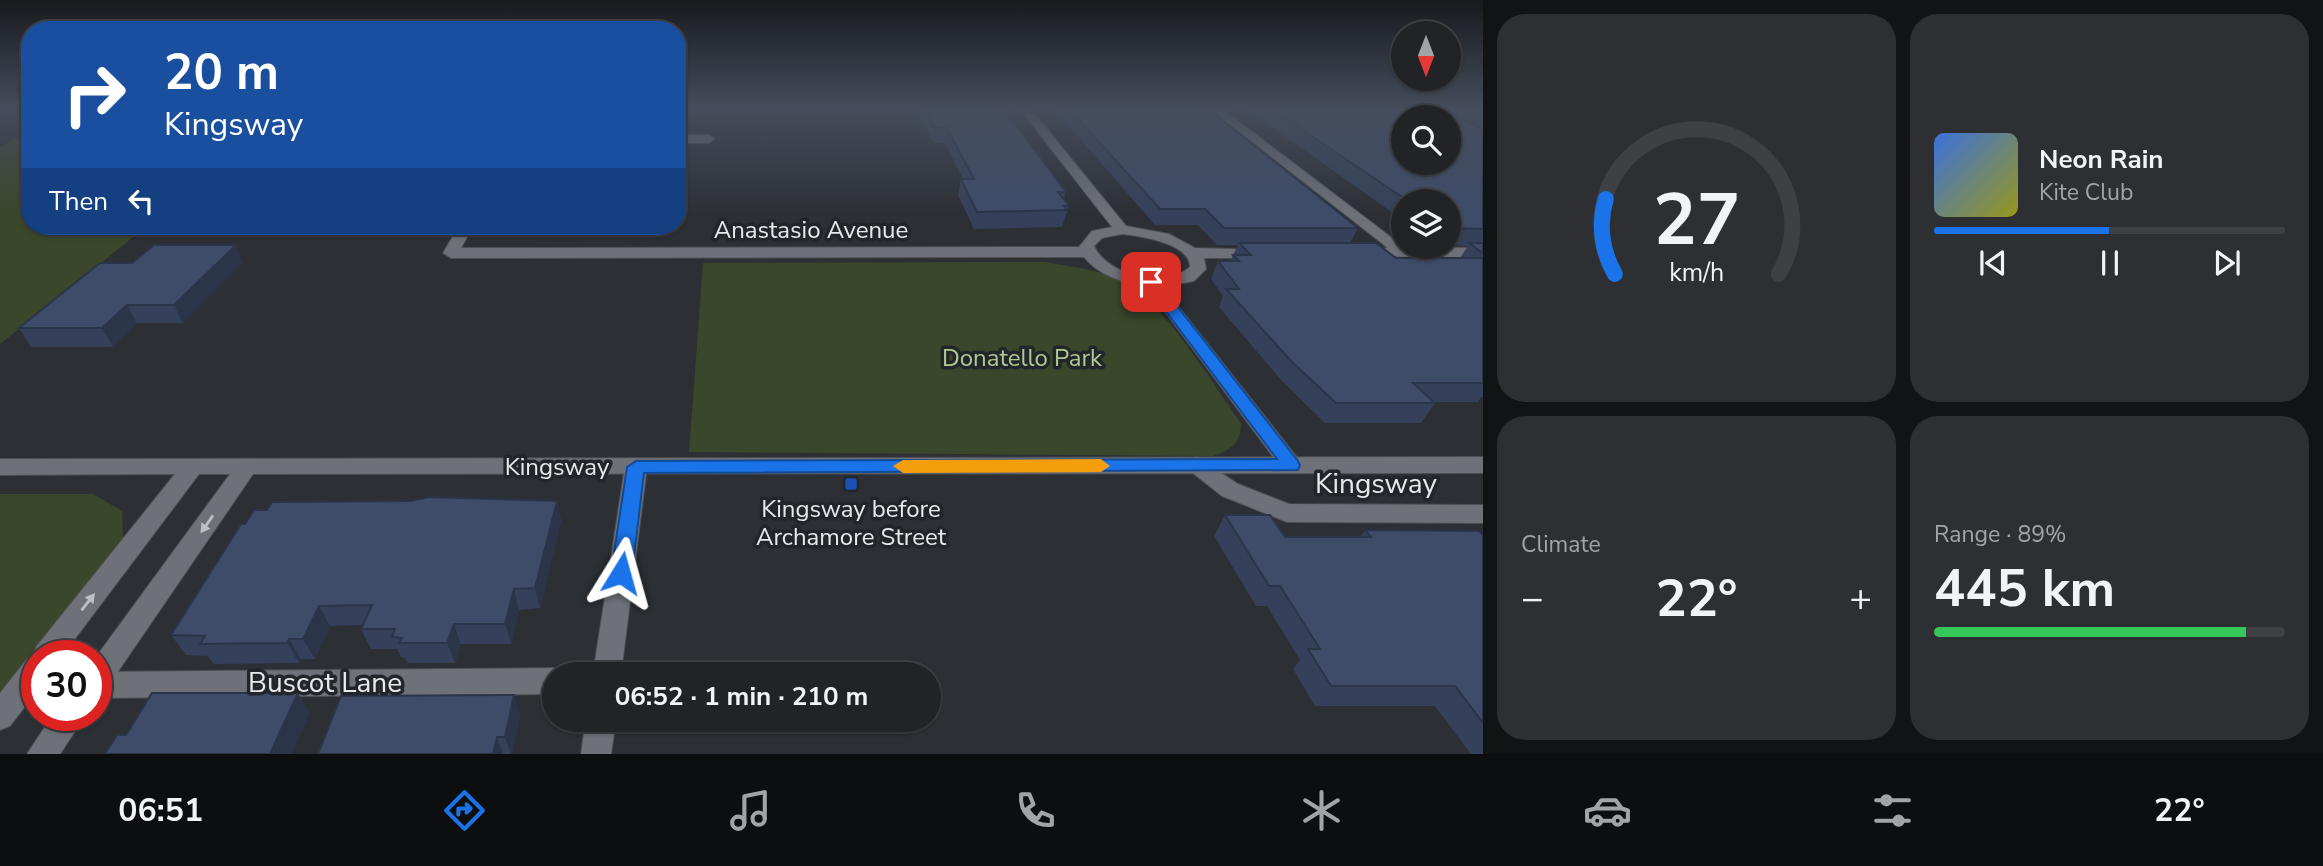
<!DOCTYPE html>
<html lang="en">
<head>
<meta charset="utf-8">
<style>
	:root { --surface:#212327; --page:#2d2f33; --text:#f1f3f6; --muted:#a2a4a7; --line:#3e4044; --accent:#1a73e8 }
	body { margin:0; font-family:"Nunito Sans",sans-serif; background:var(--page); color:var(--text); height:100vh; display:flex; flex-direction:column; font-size:26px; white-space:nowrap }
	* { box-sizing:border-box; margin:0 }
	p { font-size:23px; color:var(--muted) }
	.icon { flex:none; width:38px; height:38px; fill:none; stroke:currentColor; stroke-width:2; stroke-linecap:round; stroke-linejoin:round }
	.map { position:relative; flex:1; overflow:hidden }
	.details { display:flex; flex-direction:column; gap:14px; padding:14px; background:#121315; width:840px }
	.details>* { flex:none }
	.guide { position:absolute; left:21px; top:21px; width:665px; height:214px; border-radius:28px; box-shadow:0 2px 5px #0004,0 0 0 2px var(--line); background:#1a4fa0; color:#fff; overflow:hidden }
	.needle { width:46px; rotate:180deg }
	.tools { position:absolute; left:1391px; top:21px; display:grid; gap:14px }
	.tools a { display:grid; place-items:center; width:70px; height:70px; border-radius:50%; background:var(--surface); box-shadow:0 2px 5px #0004,0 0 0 2px var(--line); font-size:35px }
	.speed { position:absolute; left:21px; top:640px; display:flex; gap:14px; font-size:35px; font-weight:700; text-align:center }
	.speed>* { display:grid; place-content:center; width:91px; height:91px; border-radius:50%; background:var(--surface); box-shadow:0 2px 5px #0004,0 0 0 2px var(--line); line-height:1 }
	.speed .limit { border:10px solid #d22; background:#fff; color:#111 }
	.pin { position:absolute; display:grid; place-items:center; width:60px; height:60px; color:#fff; margin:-30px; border-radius:14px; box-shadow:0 4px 10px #0006 }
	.me { position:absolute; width:77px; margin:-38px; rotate:8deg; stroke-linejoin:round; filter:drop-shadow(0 0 5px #0008) }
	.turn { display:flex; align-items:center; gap:24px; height:147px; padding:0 28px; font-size:32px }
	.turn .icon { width:91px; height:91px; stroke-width:2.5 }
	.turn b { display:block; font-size:49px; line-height:60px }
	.then { display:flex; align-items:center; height:66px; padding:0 28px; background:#0003; gap:14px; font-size:26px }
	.big { font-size:52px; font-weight:700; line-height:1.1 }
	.details .card { flex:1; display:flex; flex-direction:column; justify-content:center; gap:10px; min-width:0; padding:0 24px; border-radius:28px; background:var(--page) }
	.details .dial { align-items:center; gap:0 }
	.dial svg { height:182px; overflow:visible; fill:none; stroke:var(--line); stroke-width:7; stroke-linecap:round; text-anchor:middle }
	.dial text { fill:var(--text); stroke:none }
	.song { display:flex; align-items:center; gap:21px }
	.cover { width:84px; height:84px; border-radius:10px; background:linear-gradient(135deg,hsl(220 70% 55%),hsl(60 70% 35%)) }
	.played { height:7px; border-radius:4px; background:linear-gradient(90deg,var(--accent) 50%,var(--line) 50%) }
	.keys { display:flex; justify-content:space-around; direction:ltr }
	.heat { display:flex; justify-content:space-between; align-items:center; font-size:38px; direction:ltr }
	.charge { height:10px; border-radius:5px; background:linear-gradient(90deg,#34c759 89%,var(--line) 0) }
	.details .tiles { flex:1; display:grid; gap:14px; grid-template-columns:repeat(2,1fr) }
	.trip { position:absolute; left:542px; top:662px; width:399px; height:70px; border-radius:35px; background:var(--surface); box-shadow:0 2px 5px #0004,0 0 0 2px var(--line); font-weight:700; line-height:70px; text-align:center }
	.menu { display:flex; height:112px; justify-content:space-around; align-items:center; background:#0d0e10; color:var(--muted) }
	.menu .icon { width:49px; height:49px }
	.menu .selected { color:var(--accent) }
	.menu b { font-size:32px; color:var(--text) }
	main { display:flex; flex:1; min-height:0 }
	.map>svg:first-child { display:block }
	.green { fill:#3b472b }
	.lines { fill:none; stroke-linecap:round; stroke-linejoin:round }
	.minor-casing { stroke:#4b4e52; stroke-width:2 }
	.tertiary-casing { stroke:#4b4e52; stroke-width:2 }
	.minor { fill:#6e7178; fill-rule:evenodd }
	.tertiary { fill:#6e7178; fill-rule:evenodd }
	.wall { fill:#35415a }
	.shaded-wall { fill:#2b354a }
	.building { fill:#3e4c69; stroke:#2b354a; stroke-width:2; fill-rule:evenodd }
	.oneway { fill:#bdbfc4 }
	.route { fill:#1a73e8; stroke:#114b97; stroke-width:2 }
	.slow { fill:#f59e0b }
	.transit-dot { fill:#1a4fb4; stroke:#22252a; stroke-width:2.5 }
	.labels { text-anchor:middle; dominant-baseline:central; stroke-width:7; stroke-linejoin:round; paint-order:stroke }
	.street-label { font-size:24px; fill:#e7e9ed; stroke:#22252a }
	.park-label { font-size:24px; fill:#b0c990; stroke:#22252a }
	.poi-label { font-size:24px; fill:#e7e9ed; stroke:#22252a }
	.near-street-label { font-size:28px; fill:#e7e9ed; stroke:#22252a }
</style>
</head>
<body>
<main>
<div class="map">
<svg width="1483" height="754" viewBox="0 0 1483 754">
	<rect width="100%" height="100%" fill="#2c2f34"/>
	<g class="green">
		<polygon points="30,131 30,226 147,226 0,344 0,147"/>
		<path d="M1045 262C1071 267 1100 269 1124 282 1165 304 1212 383 1241 423 1241 443 1231 450 1213 456L689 452 703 263Z"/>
		<polygon points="0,494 93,494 122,511 123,542 0,699"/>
	</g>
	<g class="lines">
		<g class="minor-casing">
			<g id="minor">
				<path d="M1019 108H1030L1126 226 1169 234 1195 248 1266 250V256L1261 258H1204L1206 269 1194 281 1163 287 1299 460 1302 465 1299 470H1283L1146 286C1123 283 1098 275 1084 257L451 258 443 253 459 226H473L461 248 1079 247 1092 231 1112 227ZM1122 234C1140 236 1190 243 1190 267 1164 288 1108 276 1094 246L1102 238Z"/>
				<polygon points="1209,108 1221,108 1404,247 1483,248 1483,258 1359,256 1359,250 1388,248"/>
				<polygon points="677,135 709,135 715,139 709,143 677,143"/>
				<polygon points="1197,457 1238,484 1289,504 1483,505 1483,523 1287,522 1222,496 1189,470 1186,465 1189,460"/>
				<polygon points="636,459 644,462 647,467 621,674 593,674 625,467 628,462"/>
				<polygon points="555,668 566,674 555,674 555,694 96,698 96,672"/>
				<polygon points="586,719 616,719 611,754 581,754"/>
			</g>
		</g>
		<g class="tertiary-casing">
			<g id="tertiary">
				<polygon points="1483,457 1483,473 253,474 106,689 96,693 96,657 230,474 199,474 62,656 37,656 37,691 10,726 0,730 0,693 27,659 33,657 36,647 175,474 0,475 0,459"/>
				<polygon points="52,716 85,716 60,754 27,754"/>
			</g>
		</g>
		<use href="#minor" class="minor"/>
		<use href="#tertiary" class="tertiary"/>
	</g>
	<g class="wall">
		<polygon points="917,108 1003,108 1066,192 1064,199 1069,206 1062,227 974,229 958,195 961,179 963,179 945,143 933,143"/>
		<polygon points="1053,108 1207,108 1358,228 1350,243 1396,258 1460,258 1468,246 1449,245 1449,201 1404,201 1404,221 1245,108 1483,108 1483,397 1481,397 1478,402 1434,402 1435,403 1421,423 1325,423 1282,381 1219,307 1223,296 1211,279 1218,261 1230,261 1238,245 1217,245 1198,225 1155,225"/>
		<polygon points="243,263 183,323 137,323 113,347 31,347 19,328"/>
		<polygon points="557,501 561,521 540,608 519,610 511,644 461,644 455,663 408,663 405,658 401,657 397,649 371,649 361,629 362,625 330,626 315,659 301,659 299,663 214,664 208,656 186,655 171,635"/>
		<polygon points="1225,515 1285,537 1360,537 1365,530 1483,535 1483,754 1471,754 1435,706 1315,706 1293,669 1300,660 1267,606 1256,606 1214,536"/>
		<polygon points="520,715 512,754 318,754"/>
	</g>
	<g class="shaded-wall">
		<polygon points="0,108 19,108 0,117"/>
		<polygon points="236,245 243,263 183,323 174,305"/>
		<polygon points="127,305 137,323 113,347 102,328"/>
		<polygon points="557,501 561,521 540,608 535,588"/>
		<polygon points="514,589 519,610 511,644 505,624"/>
		<polygon points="319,606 330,626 315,659 303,639"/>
		<polygon points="454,624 461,644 455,663 447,643"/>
		<polygon points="289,639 301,659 299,663 287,643"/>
		<polygon points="298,693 310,713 292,754 270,754"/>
		<polygon points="514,695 520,715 512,754 511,754 505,737"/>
		<polygon points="497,737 503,754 493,754"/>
	</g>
	<g class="building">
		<polygon points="925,108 1003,108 1066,192 1058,192 1069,206 1064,206 1067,210 977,212 961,179 974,179 947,128 935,128"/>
		<polygon points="1068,108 1207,108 1358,228 1224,228 1205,209 1160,209"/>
		<path d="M1270 108H1454V115L1483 129V229L1449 228V201H1408ZM1404 117H1449V163H1404Z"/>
		<polygon points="1464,108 1483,108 1483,117"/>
		<polygon points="1239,243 1376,243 1396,258 1483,258 1483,383 1413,383 1435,403 1336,403 1292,362 1226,289 1239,289 1218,261 1239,261 1233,255 1251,255"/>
		<polygon points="1469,243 1483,243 1483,253"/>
		<polygon points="154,245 236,245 174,305 127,305 102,328 19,328 100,263 132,263"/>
		<polygon points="429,497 557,501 535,588 514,589 505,624 454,624 447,643 399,643 402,638 392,637 395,629 361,629 372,605 319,606 303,639 289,639 287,643 200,644 205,636 171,635 241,524 245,524 254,510 267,510 272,502 411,501"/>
		<polygon points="1225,515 1270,515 1285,537 1371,537 1365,530 1479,531 1483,535 1483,723 1455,686 1331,686 1308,649 1320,649 1280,586 1269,586"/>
		<polygon points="152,693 298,693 270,754 105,754 117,735 126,735"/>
		<polygon points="514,695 505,737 497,737 493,754 318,754 341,696"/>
	</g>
	<defs><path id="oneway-solid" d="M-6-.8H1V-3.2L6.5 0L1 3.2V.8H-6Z" transform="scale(1.75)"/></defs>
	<g class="oneway">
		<use href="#oneway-solid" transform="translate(207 524) rotate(125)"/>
		<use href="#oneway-solid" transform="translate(88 602) rotate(-52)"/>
	</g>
	<linearGradient id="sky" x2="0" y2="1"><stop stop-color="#181a1d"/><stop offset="0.51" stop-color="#454d5c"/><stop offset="1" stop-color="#454d5c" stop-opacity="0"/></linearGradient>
	<rect width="1483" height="213" fill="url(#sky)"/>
	<polygon class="route" points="1146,279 1156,279 1298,461 1300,465 1298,470 644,473 632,573 628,579 621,582 614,579 611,573 627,467 636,461 1277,459 1146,285"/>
	<polygon class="slow" points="1101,459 1110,466 1101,472 903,473 893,466 903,460"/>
	<rect class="transit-dot" x="844" y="477" width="14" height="14" rx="3.5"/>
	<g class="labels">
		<g class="street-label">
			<text x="811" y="230">Anastasio Avenue</text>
			<text x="557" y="467">Kingsway</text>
		</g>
		<g class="park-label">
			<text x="1022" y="358">Donatello Park</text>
		</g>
		<g class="poi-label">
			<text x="851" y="509">Kingsway before<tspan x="851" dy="28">Archamore Street</tspan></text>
		</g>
		<g class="near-street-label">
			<text x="1376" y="484">Kingsway</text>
			<text x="325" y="683">Buscot Lane</text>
		</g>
	</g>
</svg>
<div class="tools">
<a><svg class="needle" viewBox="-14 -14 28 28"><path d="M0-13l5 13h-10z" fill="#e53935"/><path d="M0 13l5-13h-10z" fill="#a2a4a7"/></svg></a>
<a><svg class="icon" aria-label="search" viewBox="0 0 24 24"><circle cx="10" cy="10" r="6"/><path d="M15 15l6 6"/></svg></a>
<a><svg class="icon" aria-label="layers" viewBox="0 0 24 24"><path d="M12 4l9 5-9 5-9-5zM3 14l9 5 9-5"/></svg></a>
</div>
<div class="speed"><div class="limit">30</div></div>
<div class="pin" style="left:1151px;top:282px;background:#d93025"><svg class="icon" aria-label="arrive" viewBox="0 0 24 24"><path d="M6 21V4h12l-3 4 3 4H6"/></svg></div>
<svg class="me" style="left:621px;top:573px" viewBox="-20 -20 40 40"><path d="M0-17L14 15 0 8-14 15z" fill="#1a73e8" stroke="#fff" stroke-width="4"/></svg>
<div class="trip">06:52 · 1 min · 210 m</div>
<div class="guide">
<div class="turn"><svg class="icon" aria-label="right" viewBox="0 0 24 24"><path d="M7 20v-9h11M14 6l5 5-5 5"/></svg><div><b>20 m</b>Kingsway</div></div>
<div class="then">Then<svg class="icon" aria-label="left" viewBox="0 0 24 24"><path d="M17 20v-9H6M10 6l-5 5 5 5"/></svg></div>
</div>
</div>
<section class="details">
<div class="tiles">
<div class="card dial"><svg viewBox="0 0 100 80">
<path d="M14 69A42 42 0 1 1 86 69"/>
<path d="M14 69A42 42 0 0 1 10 36" stroke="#1a73e8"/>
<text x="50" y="56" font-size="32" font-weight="700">27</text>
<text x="50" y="72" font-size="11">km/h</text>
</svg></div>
<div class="card">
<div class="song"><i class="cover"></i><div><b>Neon Rain</b><p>Kite Club</p></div></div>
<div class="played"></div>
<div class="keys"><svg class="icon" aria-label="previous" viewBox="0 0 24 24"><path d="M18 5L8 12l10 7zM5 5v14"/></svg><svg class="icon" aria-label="pause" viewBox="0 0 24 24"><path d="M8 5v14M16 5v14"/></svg><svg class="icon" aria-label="next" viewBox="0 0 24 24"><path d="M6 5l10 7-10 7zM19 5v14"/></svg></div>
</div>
<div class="card"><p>Climate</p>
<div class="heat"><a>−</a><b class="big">22°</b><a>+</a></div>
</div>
<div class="card"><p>Range · 89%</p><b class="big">445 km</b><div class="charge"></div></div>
</div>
</section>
</main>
<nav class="menu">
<b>06:51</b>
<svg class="icon selected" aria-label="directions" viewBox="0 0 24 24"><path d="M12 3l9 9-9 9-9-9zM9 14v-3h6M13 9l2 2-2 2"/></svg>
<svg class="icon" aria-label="music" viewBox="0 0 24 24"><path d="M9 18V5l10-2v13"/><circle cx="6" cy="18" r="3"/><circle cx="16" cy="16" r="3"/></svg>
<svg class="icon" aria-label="phone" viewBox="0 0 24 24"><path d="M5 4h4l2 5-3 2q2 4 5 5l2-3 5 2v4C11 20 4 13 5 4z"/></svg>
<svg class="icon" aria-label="climate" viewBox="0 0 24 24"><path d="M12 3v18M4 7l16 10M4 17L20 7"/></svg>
<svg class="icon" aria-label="car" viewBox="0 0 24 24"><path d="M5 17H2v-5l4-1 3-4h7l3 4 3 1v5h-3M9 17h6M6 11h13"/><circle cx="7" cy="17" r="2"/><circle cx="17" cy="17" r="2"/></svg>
<svg class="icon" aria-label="filters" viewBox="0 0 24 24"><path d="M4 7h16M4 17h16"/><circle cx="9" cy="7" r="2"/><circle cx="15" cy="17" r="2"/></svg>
<b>22°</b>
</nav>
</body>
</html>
